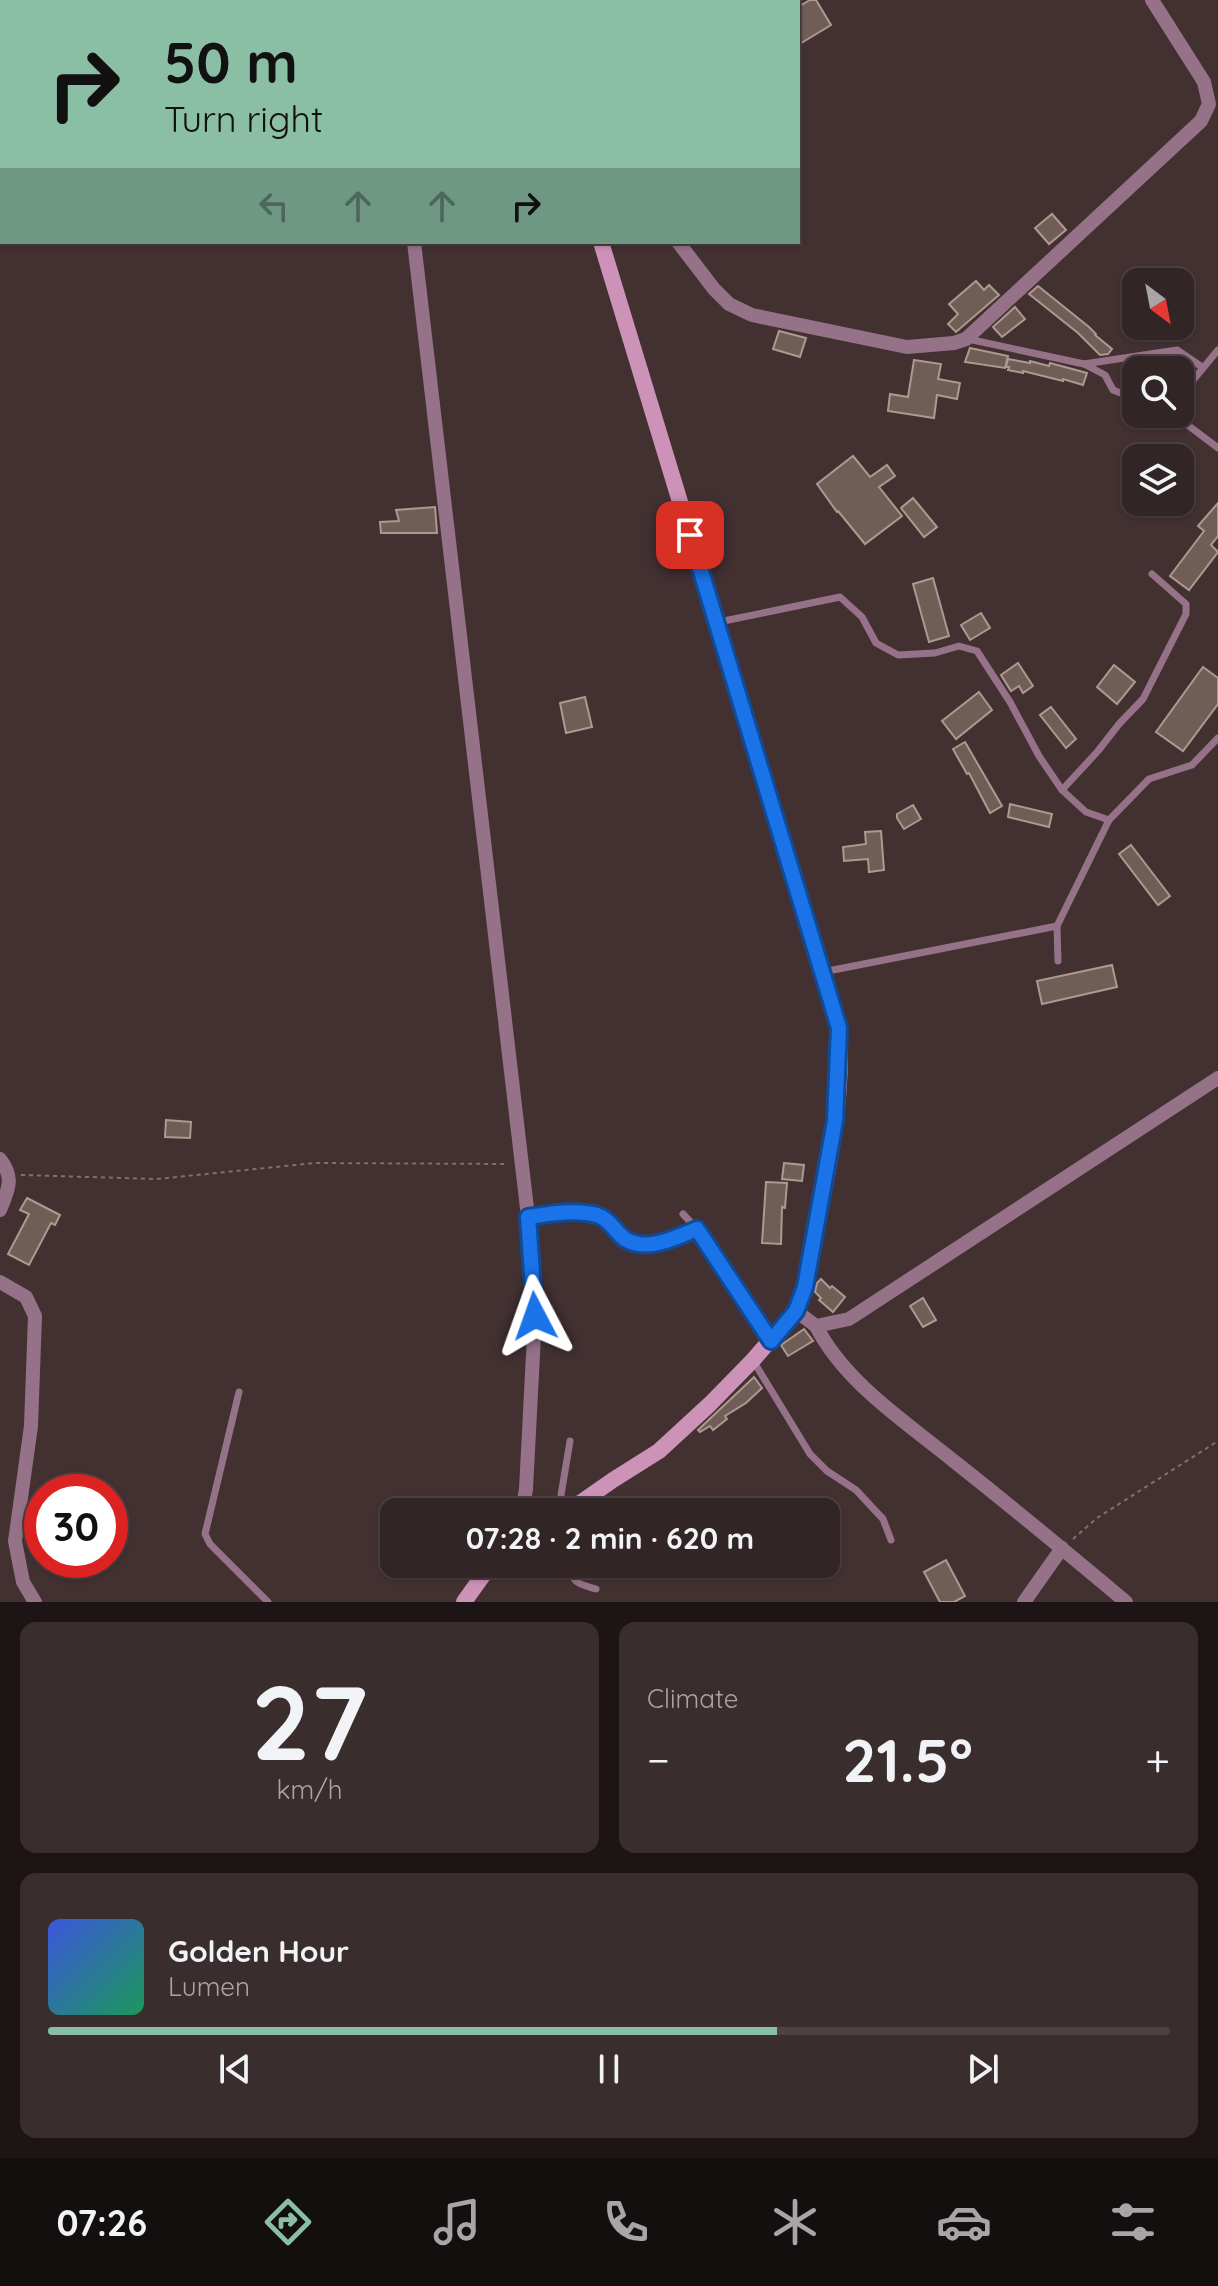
<!DOCTYPE html>
<html lang="en">
<head>
<meta charset="utf-8">
<style>
	:root { --surface:#322526; --page:#3a2d2e; --text:#f1f3f6; --muted:#a8a5a7; --line:#4d4243; --accent:#8abfa5 }
	body { margin:0; font-family:Quicksand,sans-serif; background:var(--page); color:var(--text); height:100vh; display:flex; flex-direction:column; font-size:30px; white-space:nowrap }
	* { box-sizing:border-box; margin:0 }
	p { font-size:26px; color:var(--muted) }
	.icon { flex:none; width:44px; height:44px; fill:none; stroke:currentColor; stroke-width:2; stroke-linecap:round; stroke-linejoin:round }
	.map { position:relative; height:1602px; overflow:hidden }
	.panel { display:flex; flex-direction:column; gap:20px; padding:20px; background:#1c1415; flex:1 }
	.panel>* { flex:none }
	.top-card { position:absolute; left:0px; top:0px; width:800px; height:244px; box-shadow:0 2px 6px #0004,0 0 0 2px var(--line); background:#8abfa5; color:#111; overflow:hidden }
	.needle { width:52px; rotate:148deg }
	.fabs { position:absolute; left:1122px; top:268px; display:grid; gap:16px }
	.fabs a { display:grid; place-items:center; width:72px; height:72px; border-radius:16px; background:var(--surface); box-shadow:0 2px 6px #0004,0 0 0 2px var(--line); font-size:40px }
	.speed { position:absolute; left:24px; top:1474px; display:flex; gap:16px; font-size:40px; font-weight:700; text-align:center }
	.speed>* { display:grid; place-content:center; width:104px; height:104px; border-radius:50%; background:var(--surface); box-shadow:0 2px 6px #0004,0 0 0 2px var(--line); line-height:1 }
	.speed .limit { border:12px solid #d22; background:#fff; color:#111 }
	.pin { position:absolute; display:grid; place-items:center; width:68px; height:68px; color:#fff; margin:-34px; border-radius:16px; box-shadow:0 4px 12px #0006 }
	.me { position:absolute; width:88px; margin:-44px; rotate:356deg; stroke-linejoin:round; filter:drop-shadow(0 0 6px #0008) }
	.turn { display:flex; align-items:center; gap:28px; height:168px; padding:0 32px; font-size:36px }
	.turn .icon { width:104px; height:104px; stroke-width:2.5 }
	.turn b { display:block; font-size:56px; line-height:68px }
	.lanes { display:flex; align-items:center; height:76px; padding:0 32px; background:#0003; justify-content:center; gap:40px; direction:ltr }
	.lanes .off { opacity:.35 }
	.big { font-size:60px; font-weight:700; line-height:1.1 }
	.panel .card { flex:1; display:flex; flex-direction:column; justify-content:center; gap:12px; min-width:0; padding:0 28px; border-radius:16px; background:var(--page) }
	.panel .dial { align-items:center; gap:0 }
	.dial b { font-size:104px; line-height:1 }
	.song { display:flex; align-items:center; gap:24px }
	.cover { width:96px; height:96px; border-radius:12px; background:linear-gradient(135deg,hsl(230 70% 55%),hsl(150 70% 35%)) }
	.played { height:8px; border-radius:4px; background:linear-gradient(90deg,var(--accent) 65%,var(--line) 65%) }
	.keys { display:flex; justify-content:space-around; direction:ltr }
	.heat { display:flex; justify-content:space-between; align-items:center; font-size:44px; direction:ltr }
	.panel .tiles { flex:1; display:grid; gap:20px; grid-template-columns:1fr 1fr }
	.card:last-child { grid-column:span 2 }
	.trip { position:absolute; left:380px; top:1498px; width:460px; height:80px; border-radius:16px; background:var(--surface); box-shadow:0 2px 6px #0004,0 0 0 2px var(--line); font-weight:700; line-height:80px; text-align:center }
	.tabs { display:flex; height:128px; justify-content:space-around; align-items:center; background:#140f0f; color:var(--muted) }
	.tabs .icon { width:56px; height:56px }
	.tabs .on { color:var(--accent) }
	.tabs b { font-size:36px; color:var(--text) }
	.map>svg:first-child { display:block }
	.building { fill:#705d56; stroke:#ad9990; stroke-width:2 }
	.lines { fill:none; stroke-linecap:round; stroke-linejoin:round }
	.path { stroke:#807171; stroke-width:2; stroke-dasharray:4 4; stroke-linecap:butt }
	.lane { stroke:#967289; stroke-width:7 }
	.street { stroke:#967289; stroke-width:14 }
	.secondary { stroke:#cc92b7; stroke-width:16 }
	.route-casing { stroke:#114b97; stroke-width:20 }
	.route { stroke:#1a73e8; stroke-width:14 }
</style>
</head>
<body>
<div class="map">
<svg width="1218" height="1602" viewBox="0 0 1218 1602">
	<rect width="100%" height="100%" fill="#433132"/>
	<g class="building">
		<polygon points="810,0 816,0 831,25 798,45 798,7"/>
		<polygon points="1052,214 1066,230 1049,244 1035,228"/>
		<polygon points="976,281 984,290 989,285 999,295 956,332 948,324 958,314 949,304"/>
		<polygon points="1038,286 1089,327 1096,334 1095,335 1112,349 1108,354 1100,355 1078,333 1029,294"/>
		<polygon points="1015,307 1025,319 1002,337 993,327"/>
		<polygon points="779,331 806,338 800,357 773,349"/>
		<polygon points="970,348 1008,356 1005,368 965,362"/>
		<polygon points="1008,359 1030,363 1030,361 1049,366 1050,363 1087,373 1083,385 1063,379 1063,381 1023,371 1023,373 1008,370 1009,367 1006,367"/>
		<polygon points="914,360 941,364 938,379 960,383 957,399 937,395 934,418 888,411 890,394 908,397"/>
		<polygon points="853,456 870,477 887,465 895,476 879,487 902,516 865,544 838,511 837,512 817,484"/>
		<polygon points="913,498 937,527 924,537 901,508"/>
		<polygon points="1218,503 1218,536 1211,545 1218,552 1189,590 1170,576 1204,531 1198,526"/>
		<polygon points="435,507 437,533 381,533 380,522 399,521 396,510"/>
		<polygon points="933,578 949,636 929,642 913,584"/>
		<polygon points="981,613 990,628 970,640 961,625"/>
		<polygon points="1018,663 1033,686 1023,693 1019,686 1011,691 1001,675"/>
		<polygon points="1114,665 1135,682 1117,704 1097,687"/>
		<polygon points="1203,667 1218,678 1218,704 1183,751 1156,732"/>
		<polygon points="979,692 992,710 956,739 942,721"/>
		<polygon points="585,697 592,727 566,733 560,703"/>
		<polygon points="1051,707 1076,739 1066,748 1040,715"/>
		<polygon points="965,742 1002,806 990,813 969,773 967,774 953,749"/>
		<polygon points="1010,804 1052,814 1049,827 1008,817"/>
		<polygon points="913,805 921,819 904,829 897,818 897,814"/>
		<polygon points="881,831 884,870 869,872 868,859 844,861 843,847 866,844 865,832"/>
		<polygon points="1131,845 1170,896 1158,905 1119,854"/>
		<polygon points="1112,965 1117,987 1042,1004 1037,981"/>
		<polygon points="166,1120 191,1122 190,1138 165,1137"/>
		<polygon points="784,1163 804,1165 802,1181 782,1179"/>
		<polygon points="766,1182 787,1183 785,1208 782,1207 781,1244 762,1243"/>
		<polygon points="27,1198 60,1215 55,1225 51,1223 29,1265 8,1254 29,1214 20,1210"/>
		<polygon points="821,1279 830,1288 832,1286 845,1297 833,1312 819,1300 821,1298 815,1292 817,1283"/>
		<polygon points="923,1298 936,1320 923,1327 910,1306"/>
		<polygon points="804,1329 813,1341 788,1356 781,1345"/>
		<polygon points="754,1377 762,1388 746,1403 725,1416 727,1419 713,1430 710,1426 700,1432 698,1430"/>
		<polygon points="946,1560 965,1596 954,1602 940,1602 924,1572"/>
	</g>
	<g class="lines">
		<g class="path">
			<polyline points="21,1175 157,1179 315,1163 506,1164"/>
			<polyline points="1073,1539 1097,1518 1218,1441"/>
		</g>
		<g class="lane">
			<polyline points="968,339 1084,364 1105,375 1113,390 1136,399"/>
			<polyline points="1084,364 1177,350 1202,367"/>
			<polyline points="1180,396 1218,350"/>
			<polyline points="1173,414 1218,448"/>
			<polyline points="719,622 840,597 862,617 876,643 898,655 935,653 959,646 977,651 1010,702 1039,756 1062,790 1086,812 1109,820"/>
			<polyline points="1062,790 1098,751 1119,724 1143,699 1186,614 1186,604 1152,574"/>
			<polyline points="1058,961 1057,926 1109,820 1149,779 1192,765 1218,738"/>
			<polyline points="823,972 1057,926"/>
			<polyline points="683,1214 697,1229 770,1339"/>
			<path d="M529 1216C549 1214 578 1209 598 1215 608 1218 614 1228 621 1235 641 1256 676 1237 697 1229"/>
			<polyline points="754,1362 810,1454 827,1471 856,1490 883,1519 891,1540"/>
			<polyline points="239,1392 205,1534 210,1544 268,1602"/>
			<polyline points="566,1512 561,1495 570,1441"/>
			<path d="M568 1564C573 1584 577 1583 596 1589"/>
		</g>
		<g class="street">
			<polyline points="382,0 382,2"/>
			<polyline points="557,0 558,2"/>
			<polyline points="685,2 689,0"/>
			<polyline points="414,242 528,1217 535,1316 526,1489 522,1512"/>
			<polyline points="678,242 714,289 729,304 752,315 907,347 954,343 966,339 1201,121 1209,104 1204,82 1152,0"/>
			<path d="M0 1159C15 1178 8 1190 0 1210"/>
			<polyline points="0,1282 26,1297 35,1316 31,1426 15,1541 23,1582 35,1602"/>
			<polyline points="796,1311 816,1326 849,1319 1218,1078"/>
			<path d="M816 1326C845 1383 906 1422 955 1462 1013 1508 1070 1555 1126 1602"/>
			<polyline points="1024,1602 1062,1548"/>
		</g>
		<g class="secondary">
			<polyline points="525,0 526,2"/>
			<path d="M567 1512 613 1480 659 1451 710 1404 753 1360 796 1311 805 1287C820 1206 845 1113 839 1031 837 1012 828 991 823 972L601 242"/>
			<polyline points="464,1602 491,1564"/>
		</g>
	</g>
	<g class="lines">
		<g class="route-casing">
			<path id="route" d="M535 1316 528 1217C550 1214 575 1209 597 1215 610 1219 615 1232 625 1239 647 1253 676 1237 697 1229L771 1341 796 1311 805 1287 835 1121 839 1028 690 535"/>
		</g>
		<use href="#route" class="route"/>
	</g>
</svg>
<div class="fabs">
<a><svg class="needle" viewBox="-14 -14 28 28"><path d="M0-13l5 13h-10z" fill="#e53935"/><path d="M0 13l5-13h-10z" fill="#a8a5a7"/></svg></a>
<a><svg class="icon" aria-label="search" viewBox="0 0 24 24"><circle cx="10" cy="10" r="6"/><path d="M15 15l6 6"/></svg></a>
<a><svg class="icon" aria-label="layers" viewBox="0 0 24 24"><path d="M12 4l9 5-9 5-9-5zM3 14l9 5 9-5"/></svg></a>
</div>
<div class="speed"><div class="limit">30</div></div>
<div class="pin" style="left:690px;top:535px;background:#d93025"><svg class="icon" aria-label="arrive" viewBox="0 0 24 24"><path d="M6 21V4h12l-3 4 3 4H6"/></svg></div>
<svg class="me" style="left:535px;top:1316px" viewBox="-20 -20 40 40"><path d="M0-17L14 15 0 8-14 15z" fill="#1a73e8" stroke="#fff" stroke-width="4"/></svg>
<div class="trip">07:28 · 2 min · 620 m</div>
<div class="top-card">
<div class="turn"><svg class="icon" aria-label="right" viewBox="0 0 24 24"><path d="M7 20v-9h11M14 6l5 5-5 5"/></svg><div><b>50 m</b>Turn right</div></div>
<div class="lanes"><svg class="icon off" aria-label="left" viewBox="0 0 24 24"><path d="M17 20v-9H6M10 6l-5 5 5 5"/></svg><svg class="icon off" aria-label="ahead" viewBox="0 0 24 24"><path d="M12 20V5M6 11l6-6 6 6"/></svg><svg class="icon off" aria-label="ahead" viewBox="0 0 24 24"><path d="M12 20V5M6 11l6-6 6 6"/></svg><svg class="icon" aria-label="right" viewBox="0 0 24 24"><path d="M7 20v-9h11M14 6l5 5-5 5"/></svg></div>
</div>
</div>
<section class="panel">
<div class="tiles">
<div class="card dial"><b>27</b><p>km/h</p></div>
<div class="card"><p>Climate</p>
<div class="heat"><a>−</a><b class="big">21.5°</b><a>+</a></div>
</div>
<div class="card">
<div class="song"><i class="cover"></i><div><b>Golden Hour</b><p>Lumen</p></div></div>
<div class="played"></div>
<div class="keys"><svg class="icon" aria-label="previous" viewBox="0 0 24 24"><path d="M18 5L8 12l10 7zM5 5v14"/></svg><svg class="icon" aria-label="pause" viewBox="0 0 24 24"><path d="M8 5v14M16 5v14"/></svg><svg class="icon" aria-label="next" viewBox="0 0 24 24"><path d="M6 5l10 7-10 7zM19 5v14"/></svg></div>
</div>
</div>
</section>
<nav class="tabs">
<b>07:26</b>
<svg class="icon on" aria-label="directions" viewBox="0 0 24 24"><path d="M12 3l9 9-9 9-9-9zM9 14v-3h6M13 9l2 2-2 2"/></svg>
<svg class="icon" aria-label="music" viewBox="0 0 24 24"><path d="M9 18V5l10-2v13"/><circle cx="6" cy="18" r="3"/><circle cx="16" cy="16" r="3"/></svg>
<svg class="icon" aria-label="phone" viewBox="0 0 24 24"><path d="M5 4h4l2 5-3 2q2 4 5 5l2-3 5 2v4C11 20 4 13 5 4z"/></svg>
<svg class="icon" aria-label="climate" viewBox="0 0 24 24"><path d="M12 3v18M4 7l16 10M4 17L20 7"/></svg>
<svg class="icon" aria-label="car" viewBox="0 0 24 24"><path d="M5 17H2v-5l4-1 3-4h7l3 4 3 1v5h-3M9 17h6M6 11h13"/><circle cx="7" cy="17" r="2"/><circle cx="17" cy="17" r="2"/></svg>
<svg class="icon" aria-label="filters" viewBox="0 0 24 24"><path d="M4 7h16M4 17h16"/><circle cx="9" cy="7" r="2"/><circle cx="15" cy="17" r="2"/></svg>
</nav>
</body>
</html>
